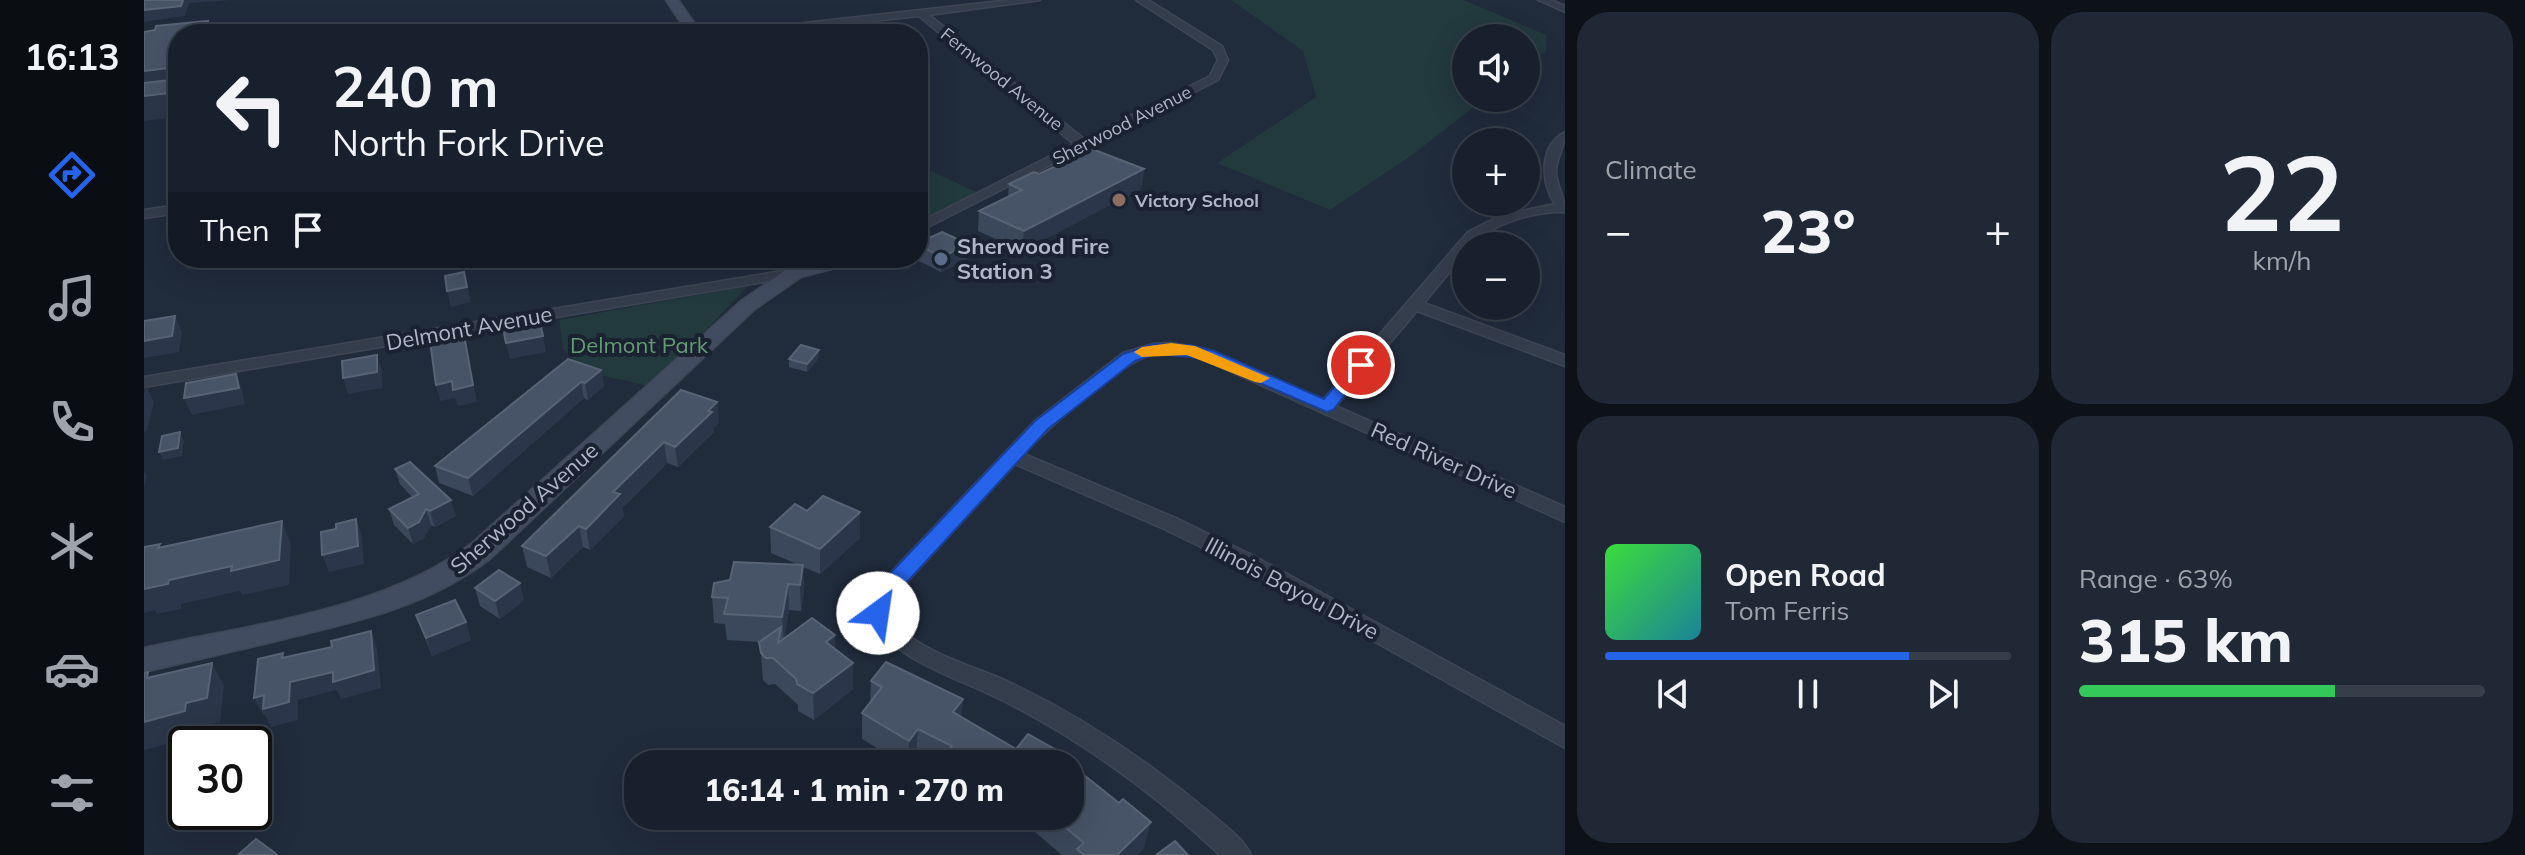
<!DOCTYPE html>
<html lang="en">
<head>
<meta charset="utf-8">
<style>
	:root { --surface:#18202d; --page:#212835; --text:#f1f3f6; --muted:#9fa3aa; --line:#363e49; --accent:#2563eb }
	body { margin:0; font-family:Mulish,sans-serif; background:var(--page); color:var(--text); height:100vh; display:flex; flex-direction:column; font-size:30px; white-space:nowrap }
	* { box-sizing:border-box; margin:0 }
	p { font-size:26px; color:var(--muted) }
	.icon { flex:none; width:44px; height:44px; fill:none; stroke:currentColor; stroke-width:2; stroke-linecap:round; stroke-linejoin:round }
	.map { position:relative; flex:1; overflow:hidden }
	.drawer { display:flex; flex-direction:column; gap:12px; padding:12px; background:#0d1219; width:960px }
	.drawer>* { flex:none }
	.banner { position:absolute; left:24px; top:24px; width:760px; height:244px; border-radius:32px; box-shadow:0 8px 32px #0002,0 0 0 2px var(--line); background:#18202d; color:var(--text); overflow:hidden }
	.fabs { position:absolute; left:1308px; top:24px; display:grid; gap:16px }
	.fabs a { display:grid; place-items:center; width:88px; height:88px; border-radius:50%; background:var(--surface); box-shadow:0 8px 32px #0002,0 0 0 2px var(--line); font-size:40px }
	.speed { position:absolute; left:24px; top:726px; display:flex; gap:16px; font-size:40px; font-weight:700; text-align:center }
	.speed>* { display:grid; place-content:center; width:104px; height:104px; border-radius:50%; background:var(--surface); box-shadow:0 8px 32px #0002,0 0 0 2px var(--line); line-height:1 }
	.speed .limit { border:4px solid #111; border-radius:12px; background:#fff; color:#111 }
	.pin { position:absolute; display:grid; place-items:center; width:68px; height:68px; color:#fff; margin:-34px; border:4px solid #fff; border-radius:50%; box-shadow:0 2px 8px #0007 }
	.me { position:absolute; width:88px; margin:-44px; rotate:31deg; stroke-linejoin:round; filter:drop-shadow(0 0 6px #0008) }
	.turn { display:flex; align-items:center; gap:28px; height:168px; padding:0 32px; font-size:36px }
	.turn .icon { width:104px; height:104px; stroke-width:2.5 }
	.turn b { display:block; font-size:56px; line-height:68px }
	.then { display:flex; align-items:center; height:76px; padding:0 32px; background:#0003; gap:16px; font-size:30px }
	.big { font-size:60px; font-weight:800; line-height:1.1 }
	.drawer .tile { flex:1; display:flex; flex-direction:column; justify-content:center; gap:12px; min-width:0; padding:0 28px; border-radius:32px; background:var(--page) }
	.drawer .dial { align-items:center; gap:0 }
	.dial b { font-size:104px; line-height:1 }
	.song { display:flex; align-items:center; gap:24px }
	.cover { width:96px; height:96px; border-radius:12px; background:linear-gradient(135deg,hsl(120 70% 55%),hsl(190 70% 35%)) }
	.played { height:8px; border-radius:4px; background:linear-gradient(90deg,var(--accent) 75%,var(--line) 75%) }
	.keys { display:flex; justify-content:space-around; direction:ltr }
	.heat { display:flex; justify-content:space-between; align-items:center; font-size:44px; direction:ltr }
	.charge { height:12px; border-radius:6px; background:linear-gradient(90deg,#34c759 63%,var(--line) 0) }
	.drawer .tiles { flex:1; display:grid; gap:12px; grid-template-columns:repeat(2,1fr) }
	.trip { position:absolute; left:480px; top:750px; width:460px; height:80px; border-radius:32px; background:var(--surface); box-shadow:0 8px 32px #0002,0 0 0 2px var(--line); font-weight:800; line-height:80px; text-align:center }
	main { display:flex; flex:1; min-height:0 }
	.dock { display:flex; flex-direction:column; width:144px; justify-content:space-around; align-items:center; background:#0a0d12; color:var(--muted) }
	.dock .icon { width:56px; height:56px }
	.dock .on { color:var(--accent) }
	.dock b { font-size:36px; color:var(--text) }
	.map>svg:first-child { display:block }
	.green { fill:#22393d }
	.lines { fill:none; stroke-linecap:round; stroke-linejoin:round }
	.street-casing { stroke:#3e4655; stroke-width:3 }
	.secondary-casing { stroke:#3e4655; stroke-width:3 }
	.street { fill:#343d4c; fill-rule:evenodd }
	.secondary { fill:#424c60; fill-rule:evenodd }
	.wall { fill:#3b475b }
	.shaded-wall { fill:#2b364a }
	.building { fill:#475367; stroke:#586376; stroke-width:2 }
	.route { fill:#2563eb; stroke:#184099; stroke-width:2 }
	.slow { fill:#f59e0b }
	.education-dot { fill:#8d6e63; stroke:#1a2231; stroke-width:3 }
	.service-dot { fill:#5c6f8a; stroke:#1a2231; stroke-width:3 }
	.labels { text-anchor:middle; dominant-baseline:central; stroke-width:8; stroke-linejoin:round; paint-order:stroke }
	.far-street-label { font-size:18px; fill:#afb8c8; stroke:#1a2231 }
	.far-poi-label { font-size:18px; font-weight:bold; fill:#afb8c8; stroke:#1a2231; text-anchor:start }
	.poi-label { font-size:22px; font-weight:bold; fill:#afb8c8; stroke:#1a2231; text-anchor:start }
	.street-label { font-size:22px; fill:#afb8c8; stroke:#1a2231 }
	.park-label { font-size:22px; fill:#659b74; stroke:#1a2231 }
</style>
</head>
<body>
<main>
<nav class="dock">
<b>16:13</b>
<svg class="icon on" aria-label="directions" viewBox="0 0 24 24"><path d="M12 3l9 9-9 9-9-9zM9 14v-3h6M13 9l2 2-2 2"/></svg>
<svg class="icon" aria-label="music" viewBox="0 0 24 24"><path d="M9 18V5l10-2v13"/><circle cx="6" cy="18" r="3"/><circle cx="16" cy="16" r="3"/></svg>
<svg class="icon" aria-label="phone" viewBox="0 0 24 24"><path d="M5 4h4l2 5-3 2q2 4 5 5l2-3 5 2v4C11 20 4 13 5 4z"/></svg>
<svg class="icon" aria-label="climate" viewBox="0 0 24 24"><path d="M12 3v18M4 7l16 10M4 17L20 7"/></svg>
<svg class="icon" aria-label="car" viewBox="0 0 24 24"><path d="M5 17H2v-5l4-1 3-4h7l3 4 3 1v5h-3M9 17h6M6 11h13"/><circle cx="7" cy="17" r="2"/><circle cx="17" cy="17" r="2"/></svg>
<svg class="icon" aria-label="filters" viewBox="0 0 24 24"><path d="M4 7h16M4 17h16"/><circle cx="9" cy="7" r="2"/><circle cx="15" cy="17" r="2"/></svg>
</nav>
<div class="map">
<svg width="1421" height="855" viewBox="0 0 1421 855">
	<rect width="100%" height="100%" fill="#202b3c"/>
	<g class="green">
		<polygon points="1087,0 1320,0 1402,35 1402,51 1382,66 1382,38 1322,38 1322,98 1341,98 1267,156 1186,210 1073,163 1172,97 1159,51"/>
		<polygon points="774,165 839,195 774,226"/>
		<polygon points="604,286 508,387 443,372 419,349 415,320"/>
	</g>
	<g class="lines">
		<g class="street-casing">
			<g id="street">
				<polygon points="866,0 896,0 785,15 940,139 1066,76 1074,60 1069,50 992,0 1004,0 1078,46 1084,60 1074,80 774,232 774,223 930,144 775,16 615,34 583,34 588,31"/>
				<polygon points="1394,0 1407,0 1421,6 1421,12"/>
				<path d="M1421 132C1421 147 1412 158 1412 172 1413 187 1421 197 1421 212 1392 211 1347 223 1327 246H1322V252L1280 303 1421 355V366L1273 311 1192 406 1421 507V522L1059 359C1043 356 1026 351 1009 354 977 362 904 428 880 454L1034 519 1108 555 1421 726V748L1094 565 1020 529 871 464 751 595 745 613C768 652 826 664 865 682 937 716 1004 761 1065 812 1079 824 1099 838 1107 855H1076C1028 810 977 770 922 736 898 721 873 707 847 695 801 673 750 660 723 613L733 587 891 421 979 353 1009 344 1027 343 1064 350 1179 400 1324 232 1355 216 1411 204C1397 183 1394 146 1421 132Z"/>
				<polygon points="34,205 34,213 0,218 0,210"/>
				<polygon points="650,269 657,273 655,276 0,387 0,377"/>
			</g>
		</g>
		<g class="secondary-casing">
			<g id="secondary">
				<polygon points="522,0 534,0 558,34 544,34"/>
				<path d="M684 258H717L714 262 657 277 611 309 347 558C286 605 217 621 144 638 96 650 48 661 0 672V648C108 624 238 611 327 544L597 301 643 269Z"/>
			</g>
		</g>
		<use href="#street" class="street"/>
		<use href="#secondary" class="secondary"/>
	</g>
	<g class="wall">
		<polygon points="1000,169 997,189 878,251 834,231 835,211 864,197 865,184 895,174"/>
		<polygon points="774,243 823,259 797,272 771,259 771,258 774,258"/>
		<polygon points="675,350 675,358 663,372 645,367 645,359"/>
		<polygon points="457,370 460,386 444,400 440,398 329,496 295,483 291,466"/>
		<polygon points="573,402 575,422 569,428 570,432 534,467 523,463 478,508 480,516 446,550 439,547 407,578 383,567 378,546"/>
		<polygon points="251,469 312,516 291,527 287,525 280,538 269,544 250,525 245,509 268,497 256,484"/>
		<polygon points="626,527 716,538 676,574 659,567 660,591 657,611 645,610 640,638 691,635 691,649 709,689 670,720 654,711 654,705 631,684 624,685 619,680 616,642 583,640 581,624 570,623 568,597 655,565 627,553"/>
		<polygon points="331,588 380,600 356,619 336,606"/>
		<polygon points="272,615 327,640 288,656"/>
		<polygon points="727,681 819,699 817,717 872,749 912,764 789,764 772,755 766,764 759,764 718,739 718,713 726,701"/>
		<polygon points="831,816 847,816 842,823"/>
		<polygon points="852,816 881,816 874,826 868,826"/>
		<polygon points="894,816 926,816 1000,848 993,855 918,855 891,832"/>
	</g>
	<g class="shaded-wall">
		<polygon points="39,0 88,0 45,3 41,16 0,22 0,10"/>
		<polygon points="90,23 94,34 87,34"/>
		<polygon points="34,65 33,117 0,121 0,71"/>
		<polygon points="1000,169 997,189 878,251 880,231"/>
		<polygon points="824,244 823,259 797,272 798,257"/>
		<polygon points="320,272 327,302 307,307 303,291"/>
		<polygon points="31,316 38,332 35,352 0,358 0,341"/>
		<polygon points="320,335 333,402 314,406 311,398 296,401 292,385"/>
		<polygon points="399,336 402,352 366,359 362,343"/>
		<polygon points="675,350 675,358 663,372 663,364"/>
		<polygon points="233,355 238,371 238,388 204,394 199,378"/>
		<polygon points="457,370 460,386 444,400 441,383"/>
		<polygon points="92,374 98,390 101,404 48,415 40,398"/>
		<polygon points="437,382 440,398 329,496 324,478"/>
		<polygon points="2,386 10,402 3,431 0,432 0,394"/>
		<polygon points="573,402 575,422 569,428 570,432 534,467 531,447"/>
		<polygon points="36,432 40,441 38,456 19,460 15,452"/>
		<polygon points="520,442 523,463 478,508 480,516 446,550 442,529 469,492"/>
		<polygon points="0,471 3,476 0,488"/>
		<polygon points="307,500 312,516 291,527 286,511"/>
		<polygon points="282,509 287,525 280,538 269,544 264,528"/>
		<polygon points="716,512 716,538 676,574 676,549"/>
		<polygon points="212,519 218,536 220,564 185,572 178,555"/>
		<polygon points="138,521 147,545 145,585 98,595 96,591 37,604 37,609 13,614 11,610 0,613 0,586 25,580"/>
		<polygon points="435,526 439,547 407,578 402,556"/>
		<polygon points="659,565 660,591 657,611 656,585"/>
		<polygon points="376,583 380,600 356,619 351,601"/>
		<polygon points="644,584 645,610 640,643 638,617"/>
		<polygon points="322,622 327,640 288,656 282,638"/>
		<polygon points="227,631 233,648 237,688 197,699 193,690 154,700 154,720 127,727 121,715 119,715 110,698 120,695 146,682"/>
		<polygon points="691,635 691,661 682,642"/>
		<polygon points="68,663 80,686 76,722 55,727 55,735 0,750 0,722 42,703"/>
		<polygon points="709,663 709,689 670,720 669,693"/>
		<polygon points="819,699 817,725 809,712"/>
		<polygon points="774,729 772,755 766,764 764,764 765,741"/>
		<polygon points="914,751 912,764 904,764"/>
		<polygon points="875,816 881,816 874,826"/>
		<polygon points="1007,822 1000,848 993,855 973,855"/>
	</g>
	<g class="building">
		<polygon points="0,0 39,0 37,6 0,10"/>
		<polygon points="64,21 63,25 90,23 87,34 34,34 34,65 33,65 24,93 0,96 0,83 26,80 28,77 25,68 0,71 0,32 11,30 12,26"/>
		<polygon points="948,149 1000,169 880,231 835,211 878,190 865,184 890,172 895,174"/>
		<polygon points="798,232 824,244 798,257 774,245 774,243"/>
		<polygon points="320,272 323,287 303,291 301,276"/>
		<polygon points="31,316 28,336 0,341 0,321"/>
		<polygon points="396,322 399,336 362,343 359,328"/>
		<polygon points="320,335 329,385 309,390 308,381 292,385 286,341"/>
		<polygon points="657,345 675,350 663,364 645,359"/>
		<polygon points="233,355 233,372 199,378 198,361"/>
		<polygon points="424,359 457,370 441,383 437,382 324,478 291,466"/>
		<polygon points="92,374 95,388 40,398 42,383"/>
		<polygon points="537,390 573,402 564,411 568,412 531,447 520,442 469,492 476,494 442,529 435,526 402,556 378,546"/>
		<polygon points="36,432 34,448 15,452 18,436"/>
		<polygon points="266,462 307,500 286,511 282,509 275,522 264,528 245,509 275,494 251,469"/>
		<polygon points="679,496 716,512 676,549 626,527 651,504 663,511"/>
		<polygon points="212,519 214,546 178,555 177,532 192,529 192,524"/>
		<polygon points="138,521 135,560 87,571 88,566 25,580 24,584 0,589 0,547 16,544 14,548"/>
		<polygon points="590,562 659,565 656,585 644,584 638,617 580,614 584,598 568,597 570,583 586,580"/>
		<polygon points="355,570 376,583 351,601 331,588"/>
		<polygon points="311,600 322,622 282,638 272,615"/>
		<polygon points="668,618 691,635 682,642 709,663 669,693 653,684 652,679 629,658 622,658 617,653 615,642 637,627 634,643"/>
		<polygon points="227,631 230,670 189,682 189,672 146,682 145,702 119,709 120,695 110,698 114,659 139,653 138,658 188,647 187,641"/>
		<polygon points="742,662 819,699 809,712 872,749 884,734 914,751 904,764 809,764 798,758 808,746 774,729 765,741 718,713 738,687 727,681"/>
		<polygon points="68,663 63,698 42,703 41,711 0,722 0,673 4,672 3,678"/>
		<polygon points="935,771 975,803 979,799 1007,822 973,855 940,855 933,849 940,843 908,816 926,816 926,779"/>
		<polygon points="112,839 131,853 133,855 94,855"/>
		<polygon points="1031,841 1044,855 1012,855"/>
	</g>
	<polygon class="route" points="1009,344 1046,345 1070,351 1180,399 1211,362 1217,360 1225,365 1189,410 1183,412 1058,358 1011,354 991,361 904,429 751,595 742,618 727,618 723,613 734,586 891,421 979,354"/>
	<polygon class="slow" points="1027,343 1051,346 1126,378 1117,383 1111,382 1043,355 998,357 990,352 998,347"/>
	<circle class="education-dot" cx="975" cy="200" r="8"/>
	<circle class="service-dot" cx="797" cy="259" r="8"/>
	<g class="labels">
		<g class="far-street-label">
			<text transform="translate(858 79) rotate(39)">Fernwood Avenue</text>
			<text transform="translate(978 125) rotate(-27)">Sherwood Avenue</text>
		</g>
		<g class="far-poi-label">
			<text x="991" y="200">Victory School</text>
		</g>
		<g class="poi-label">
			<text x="813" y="246">Sherwood Fire<tspan x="813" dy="25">Station 3</tspan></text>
		</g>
		<g class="street-label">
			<text transform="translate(325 328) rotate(-10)">Delmont Avenue</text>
			<text transform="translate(1300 460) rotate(24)">Red River Drive</text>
			<text transform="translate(380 508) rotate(-41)">Sherwood Avenue</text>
			<text transform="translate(1148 588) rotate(28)">Illinois Bayou Drive</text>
		</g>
		<g class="park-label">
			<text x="495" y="345">Delmont Park</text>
		</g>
	</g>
</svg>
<div class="fabs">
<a><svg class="icon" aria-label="sound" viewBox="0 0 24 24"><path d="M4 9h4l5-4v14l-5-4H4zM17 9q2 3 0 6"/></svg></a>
<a>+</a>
<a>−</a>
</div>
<div class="speed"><div class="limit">30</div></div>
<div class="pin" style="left:1217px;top:365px;background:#d93025"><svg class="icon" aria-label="arrive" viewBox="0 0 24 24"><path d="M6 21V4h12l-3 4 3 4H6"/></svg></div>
<svg class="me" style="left:734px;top:613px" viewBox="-20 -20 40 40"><circle r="19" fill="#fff"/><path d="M0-13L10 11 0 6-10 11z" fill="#2563eb"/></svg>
<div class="trip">16:14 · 1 min · 270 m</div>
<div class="banner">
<div class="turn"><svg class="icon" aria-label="left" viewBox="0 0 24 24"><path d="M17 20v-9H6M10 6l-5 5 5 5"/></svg><div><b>240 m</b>North Fork Drive</div></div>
<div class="then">Then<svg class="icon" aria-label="arrive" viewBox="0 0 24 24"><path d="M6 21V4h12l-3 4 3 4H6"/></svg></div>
</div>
</div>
<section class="drawer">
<div class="tiles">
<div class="tile"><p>Climate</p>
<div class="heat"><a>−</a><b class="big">23°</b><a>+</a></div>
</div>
<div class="tile dial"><b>22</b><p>km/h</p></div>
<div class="tile">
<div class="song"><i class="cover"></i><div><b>Open Road</b><p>Tom Ferris</p></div></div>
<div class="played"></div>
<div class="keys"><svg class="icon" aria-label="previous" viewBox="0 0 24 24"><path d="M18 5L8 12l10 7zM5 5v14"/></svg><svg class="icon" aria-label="pause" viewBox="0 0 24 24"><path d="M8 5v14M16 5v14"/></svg><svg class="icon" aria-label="next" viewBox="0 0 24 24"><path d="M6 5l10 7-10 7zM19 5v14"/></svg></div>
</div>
<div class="tile"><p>Range · 63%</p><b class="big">315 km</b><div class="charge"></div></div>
</div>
</section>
</main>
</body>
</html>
